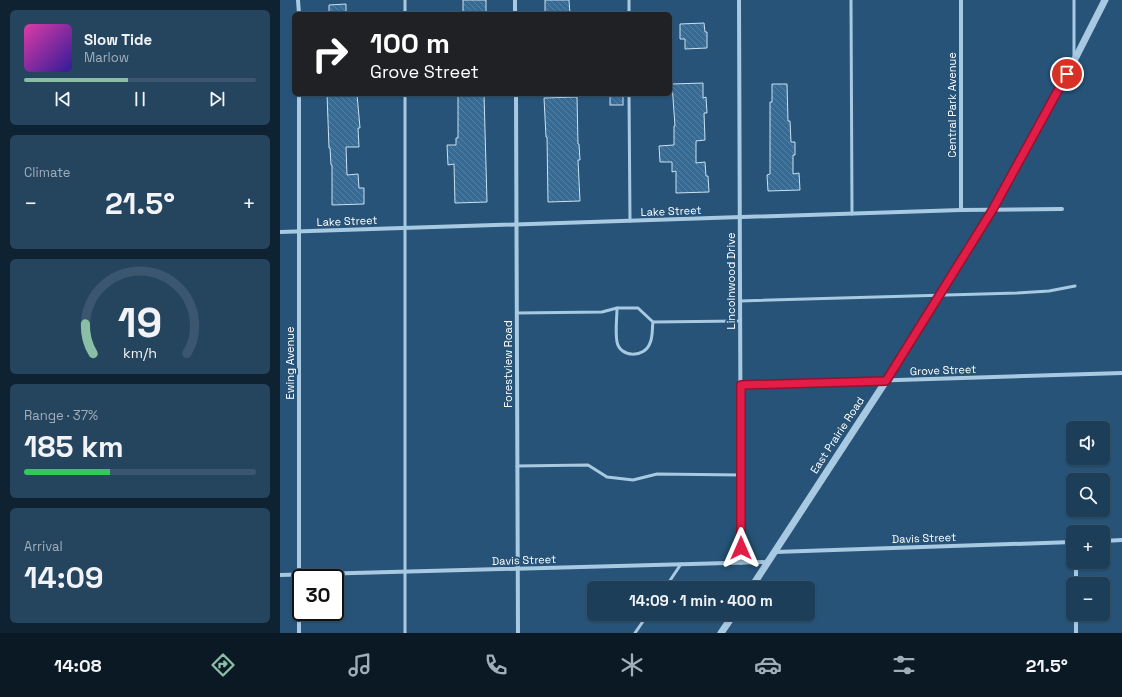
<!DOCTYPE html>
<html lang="en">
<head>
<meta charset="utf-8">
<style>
	:root { --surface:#1c3e59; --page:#25455f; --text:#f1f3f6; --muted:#a0aeba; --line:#3a576f; --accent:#8abfa5 }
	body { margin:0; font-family:"Space Grotesk",sans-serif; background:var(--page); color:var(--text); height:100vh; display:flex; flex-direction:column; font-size:15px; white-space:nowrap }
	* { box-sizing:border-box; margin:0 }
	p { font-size:13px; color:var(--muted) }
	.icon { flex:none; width:22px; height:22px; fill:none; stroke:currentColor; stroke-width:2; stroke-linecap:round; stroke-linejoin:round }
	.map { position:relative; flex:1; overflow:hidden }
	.sheet { display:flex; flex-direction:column; gap:10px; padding:10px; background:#0f2231; width:280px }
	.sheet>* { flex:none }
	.guide { position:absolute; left:12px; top:12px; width:380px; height:84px; border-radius:6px; box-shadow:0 1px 3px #0004,0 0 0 1px var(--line); background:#202124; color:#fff; overflow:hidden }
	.buttons { position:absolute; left:786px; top:421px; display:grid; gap:8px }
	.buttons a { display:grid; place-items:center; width:44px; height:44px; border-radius:6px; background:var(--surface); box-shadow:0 1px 3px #0004,0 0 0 1px var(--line); font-size:20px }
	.speed { position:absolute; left:12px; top:569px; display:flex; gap:8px; font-size:20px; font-weight:700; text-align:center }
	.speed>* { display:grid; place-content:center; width:52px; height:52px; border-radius:50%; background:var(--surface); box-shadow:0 1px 3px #0004,0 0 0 1px var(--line); line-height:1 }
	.speed .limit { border:2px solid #111; border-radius:6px; background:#fff; color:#111 }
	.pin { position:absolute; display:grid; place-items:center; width:34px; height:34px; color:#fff; margin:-17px; border:2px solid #fff; border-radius:50%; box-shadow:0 1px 4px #0007 }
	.me { position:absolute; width:44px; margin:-22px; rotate:0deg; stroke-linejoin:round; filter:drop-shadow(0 0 3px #0008) }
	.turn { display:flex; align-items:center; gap:14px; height:84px; padding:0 12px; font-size:18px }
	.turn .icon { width:52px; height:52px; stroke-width:2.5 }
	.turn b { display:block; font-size:28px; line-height:34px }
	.big { font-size:30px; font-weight:700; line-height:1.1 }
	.sheet .card { flex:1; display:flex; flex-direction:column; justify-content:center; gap:6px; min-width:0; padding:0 14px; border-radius:6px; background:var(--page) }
	.sheet .dial { align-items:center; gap:0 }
	.dial svg { height:104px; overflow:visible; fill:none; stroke:var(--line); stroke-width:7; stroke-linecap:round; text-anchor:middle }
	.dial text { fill:var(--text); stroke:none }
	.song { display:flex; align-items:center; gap:12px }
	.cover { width:48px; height:48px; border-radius:6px; background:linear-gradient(135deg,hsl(320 70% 55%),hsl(250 70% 35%)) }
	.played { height:4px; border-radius:2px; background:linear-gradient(90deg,var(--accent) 45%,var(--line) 45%) }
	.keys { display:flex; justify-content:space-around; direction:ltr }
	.heat { display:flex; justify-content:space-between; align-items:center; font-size:22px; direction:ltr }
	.charge { height:6px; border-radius:3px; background:linear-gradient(90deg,#34c759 37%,var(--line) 0) }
	.trip { position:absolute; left:307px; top:581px; width:228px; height:40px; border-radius:6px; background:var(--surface); box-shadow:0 1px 3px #0004,0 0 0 1px var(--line); font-weight:700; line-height:40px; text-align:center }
	.menu { display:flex; height:64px; justify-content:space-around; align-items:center; background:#0b1924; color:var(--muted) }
	.menu .icon { width:28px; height:28px }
	.menu .on { color:var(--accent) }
	.menu b { font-size:18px; color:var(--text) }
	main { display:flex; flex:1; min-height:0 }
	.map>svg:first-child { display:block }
	.building { fill:url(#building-back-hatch); stroke:#cae1f2 }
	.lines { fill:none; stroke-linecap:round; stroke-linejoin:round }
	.service { stroke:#a8c9e2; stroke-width:3 }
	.minor { stroke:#a8c9e2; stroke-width:4 }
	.tertiary { stroke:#a8c9e2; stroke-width:7 }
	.route-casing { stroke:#92132f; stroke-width:10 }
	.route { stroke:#e11d48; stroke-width:7 }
	.labels { text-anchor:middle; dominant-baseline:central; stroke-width:4; stroke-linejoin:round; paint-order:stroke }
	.street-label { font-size:11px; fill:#fff; stroke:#265377 }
</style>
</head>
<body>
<main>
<section class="sheet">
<div class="card">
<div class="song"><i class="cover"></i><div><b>Slow Tide</b><p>Marlow</p></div></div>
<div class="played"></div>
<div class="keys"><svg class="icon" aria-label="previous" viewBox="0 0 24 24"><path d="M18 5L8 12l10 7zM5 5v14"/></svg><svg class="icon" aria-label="pause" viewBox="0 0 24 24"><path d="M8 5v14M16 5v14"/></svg><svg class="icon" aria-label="next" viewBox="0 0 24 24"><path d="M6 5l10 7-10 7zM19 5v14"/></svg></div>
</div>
<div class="card"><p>Climate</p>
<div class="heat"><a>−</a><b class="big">21.5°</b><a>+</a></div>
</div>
<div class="card dial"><svg viewBox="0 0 100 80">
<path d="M14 69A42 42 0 1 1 86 69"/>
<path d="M14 69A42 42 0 0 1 8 46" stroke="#8abfa5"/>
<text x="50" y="56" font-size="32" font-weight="700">19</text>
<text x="50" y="72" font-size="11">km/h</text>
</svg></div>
<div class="card"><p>Range · 37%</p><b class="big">185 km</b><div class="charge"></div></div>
<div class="card"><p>Arrival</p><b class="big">14:09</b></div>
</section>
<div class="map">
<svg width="842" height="633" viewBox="0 0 842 633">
	<defs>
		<pattern id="building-back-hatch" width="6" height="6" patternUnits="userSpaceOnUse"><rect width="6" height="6" fill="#376b94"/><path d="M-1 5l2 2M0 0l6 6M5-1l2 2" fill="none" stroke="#5581a4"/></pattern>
	</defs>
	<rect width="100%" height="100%" fill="#265377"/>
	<g class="building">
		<polygon points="183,0 206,0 206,13 183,14"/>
		<polygon points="265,0 289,0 290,14 265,14"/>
		<polygon points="66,4 66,14 49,14 49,5"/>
		<polygon points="424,23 425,32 427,32 427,48 405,49 405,39 400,39 400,24"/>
		<polygon points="423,83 423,98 426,97 427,113 424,113 425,140 416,141 416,163 425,162 426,176 428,176 429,192 396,193 396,171 392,172 392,162 380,162 379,146 394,145 394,126 395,126 392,84"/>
		<polygon points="492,84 507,84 508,121 510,121 511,142 515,142 515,155 513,155 513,174 519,173 520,190 488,191 487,175 490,174 490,102 492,102"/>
		<polygon points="47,94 77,94 80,128 78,128 79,147 66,147 67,175 78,174 79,188 84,188 84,204 52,205 52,165 51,165 50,148 49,148"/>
		<polygon points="178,94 204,94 207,202 175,203 174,164 168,165 167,145 176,145 176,138 178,138"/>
		<rect x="330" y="94" width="13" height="11"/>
		<polygon points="297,97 298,144 299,144 300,160 298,160 300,201 268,202 267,137 266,137 264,98"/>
	</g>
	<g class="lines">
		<g class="service">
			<polyline points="125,0 125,14"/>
			<polyline points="349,0 349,14"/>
			<polyline points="571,0 572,214"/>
			<polyline points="794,0 794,57"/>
			<polyline points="125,94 125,633"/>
			<polyline points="349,94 350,221"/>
			<polyline points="460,301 737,293 769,291 795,286"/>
			<path d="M337 308C337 318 335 331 337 342 340 358 365 358 370 343 373 337 372 328 373 322"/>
			<polyline points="237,313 322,312 337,308 358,308 373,322 460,321"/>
			<polyline points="237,466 308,465 327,477 353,480 377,474 461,475"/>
			<polyline points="385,588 401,564"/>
			<polyline points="355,633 368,614"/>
		</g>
		<g class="minor">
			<polyline points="18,0 19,14"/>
			<polyline points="235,0 235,14"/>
			<polyline points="459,0 461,563"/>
			<polyline points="19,94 19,633"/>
			<polyline points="236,94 238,633"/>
			<polyline points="681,210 681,0"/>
			<polyline points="0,232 681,210 782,209"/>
			<polyline points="461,385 842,373"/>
			<polyline points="823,541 842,540"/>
			<polyline points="495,552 793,542"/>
			<polyline points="0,575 488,562"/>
			<polyline points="796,584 796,562"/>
			<polyline points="796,633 796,614"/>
		</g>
		<g class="tertiary">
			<polyline points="471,588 606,381 713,209 794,61 825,0"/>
			<polyline points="441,633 454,614"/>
		</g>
	</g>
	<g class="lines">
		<g class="route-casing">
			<polyline id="route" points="461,548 461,385 606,381 713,209 787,74"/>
		</g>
		<use href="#route" class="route"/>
	</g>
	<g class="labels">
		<g class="street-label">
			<text transform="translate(672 105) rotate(-90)">Central Park Avenue</text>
			<text transform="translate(391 211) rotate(-2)">Lake Street</text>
			<text transform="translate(67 221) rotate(-2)">Lake Street</text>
			<text transform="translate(451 281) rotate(-90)">Lincolnwood Drive</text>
			<text transform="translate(10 363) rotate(-90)">Ewing Avenue</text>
			<text transform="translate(228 364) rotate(-90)">Forestview Road</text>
			<text transform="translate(663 370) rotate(-2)">Grove Street</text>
			<text transform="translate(557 435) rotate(-57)">East Prairie Road</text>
			<text transform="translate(644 538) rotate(-2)">Davis Street</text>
			<text transform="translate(244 560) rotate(-2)">Davis Street</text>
		</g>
	</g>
</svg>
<div class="buttons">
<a><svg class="icon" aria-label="sound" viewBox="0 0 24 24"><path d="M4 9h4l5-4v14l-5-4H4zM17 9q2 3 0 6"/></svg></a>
<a><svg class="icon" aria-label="search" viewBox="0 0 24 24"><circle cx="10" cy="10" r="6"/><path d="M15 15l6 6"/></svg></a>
<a>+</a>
<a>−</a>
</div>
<div class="speed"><div class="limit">30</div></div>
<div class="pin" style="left:787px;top:74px;background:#d93025"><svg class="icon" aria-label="arrive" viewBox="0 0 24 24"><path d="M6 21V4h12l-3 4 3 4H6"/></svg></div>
<svg class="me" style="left:461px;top:548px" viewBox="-20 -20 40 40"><path d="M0-17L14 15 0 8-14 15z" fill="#e11d48" stroke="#fff" stroke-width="4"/></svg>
<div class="trip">14:09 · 1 min · 400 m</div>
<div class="guide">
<div class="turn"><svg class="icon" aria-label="right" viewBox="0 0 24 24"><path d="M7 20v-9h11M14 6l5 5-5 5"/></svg><div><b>100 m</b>Grove Street</div></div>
</div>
</div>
</main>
<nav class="menu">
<b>14:08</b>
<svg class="icon on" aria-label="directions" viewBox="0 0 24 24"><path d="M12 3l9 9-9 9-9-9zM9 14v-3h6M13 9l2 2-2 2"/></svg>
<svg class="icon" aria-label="music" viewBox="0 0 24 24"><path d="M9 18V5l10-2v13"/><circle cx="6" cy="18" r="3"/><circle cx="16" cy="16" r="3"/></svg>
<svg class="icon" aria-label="phone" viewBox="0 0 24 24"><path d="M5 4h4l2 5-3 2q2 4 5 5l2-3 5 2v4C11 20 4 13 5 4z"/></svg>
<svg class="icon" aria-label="climate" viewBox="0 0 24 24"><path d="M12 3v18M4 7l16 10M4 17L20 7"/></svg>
<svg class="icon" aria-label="car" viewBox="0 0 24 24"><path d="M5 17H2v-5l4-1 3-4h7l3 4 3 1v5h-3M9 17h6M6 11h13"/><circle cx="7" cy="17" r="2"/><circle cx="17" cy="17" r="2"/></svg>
<svg class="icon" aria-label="filters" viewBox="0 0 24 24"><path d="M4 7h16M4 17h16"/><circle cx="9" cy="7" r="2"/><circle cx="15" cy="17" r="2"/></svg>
<b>21.5°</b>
</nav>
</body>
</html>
